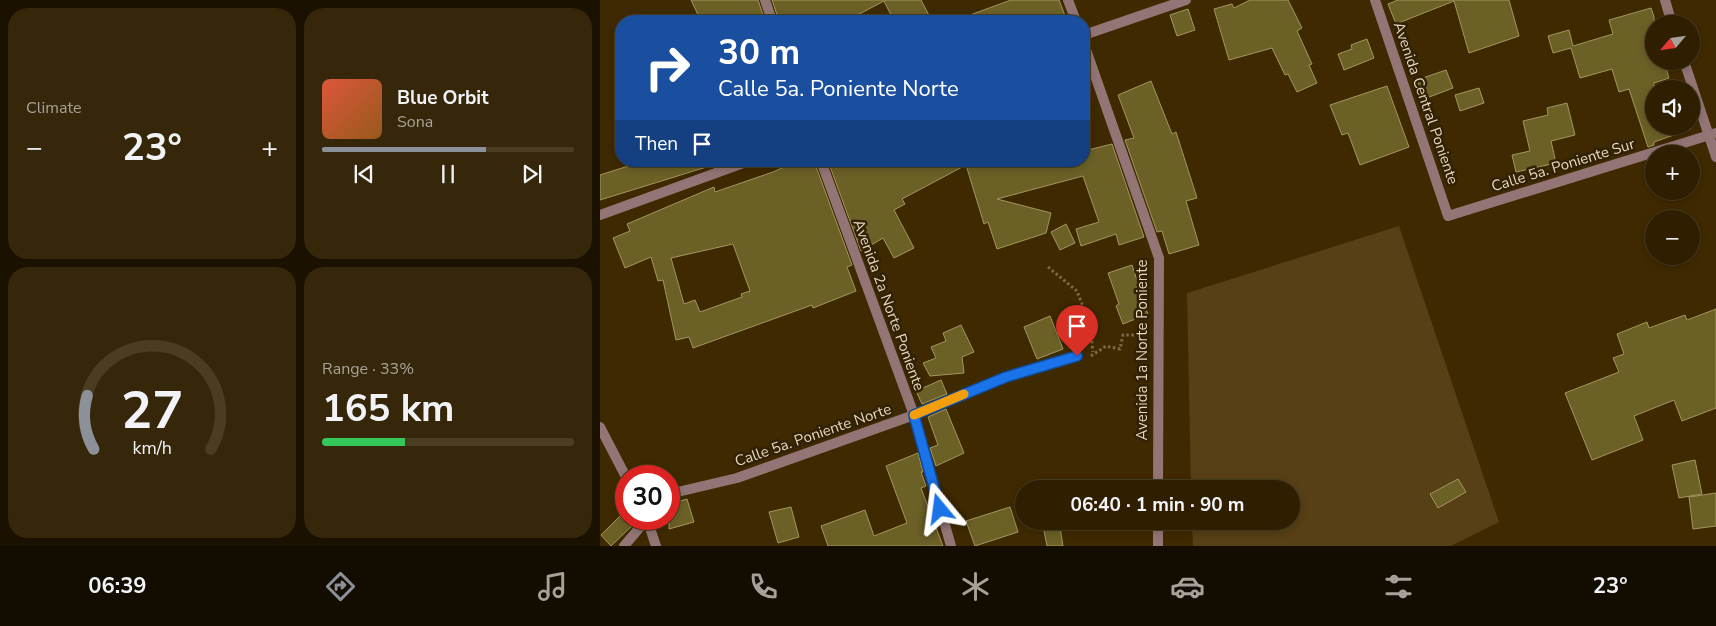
<!DOCTYPE html>
<html lang="en">
<head>
<meta charset="utf-8">
<style>
	:root { --surface:#2f1f00; --page:#37270a; --text:#f1f3f6; --muted:#a7a299; --line:#4a3d22; --accent:#8c9099 }
	body { margin:0; font-family:"Nunito Sans",sans-serif; background:var(--page); color:var(--text); height:100vh; display:flex; flex-direction:column; font-size:19px; white-space:nowrap }
	* { box-sizing:border-box; margin:0 }
	p { font-size:16px; color:var(--muted) }
	.icon { flex:none; width:28px; height:28px; fill:none; stroke:currentColor; stroke-width:2; stroke-linecap:round; stroke-linejoin:round }
	.map { position:relative; flex:1; overflow:hidden }
	.details { display:flex; flex-direction:column; gap:8px; padding:8px; background:#1a1100; width:600px }
	.details>* { flex:none }
	.banner { position:absolute; left:15px; top:15px; width:475px; height:152px; border-radius:20px; box-shadow:0 2px 8px #0003,0 0 0 1px var(--line); background:#1a4fa0; color:#fff; overflow:hidden }
	.needle { width:32px; rotate:241deg }
	.fabs { position:absolute; left:1045px; top:15px; display:grid; gap:10px }
	.fabs a { display:grid; place-items:center; width:55px; height:55px; border-radius:50%; background:var(--surface); box-shadow:0 2px 8px #0003,0 0 0 1px var(--line); font-size:25px }
	.speed { position:absolute; left:15px; top:465px; display:flex; gap:10px; font-size:25px; font-weight:700; text-align:center }
	.speed>* { display:grid; place-content:center; width:65px; height:65px; border-radius:50%; background:var(--surface); box-shadow:0 2px 8px #0003,0 0 0 1px var(--line); line-height:1 }
	.speed .limit { border:8px solid #d22; background:#fff; color:#111 }
	.pin { position:absolute; display:grid; place-items:center; width:42px; height:42px; color:#fff; margin:-51px -21px; border-radius:50% 50% 50% 0; rotate:-45deg; box-shadow:0 0 5px #0007 }
	.pin .icon { rotate:45deg }
	.me { position:absolute; width:55px; margin:-28px; rotate:344deg; stroke-linejoin:round; filter:drop-shadow(0 0 4px #0008) }
	.turn { display:flex; align-items:center; gap:18px; height:105px; padding:0 20px; font-size:22px }
	.turn .icon { width:65px; height:65px; stroke-width:2.5 }
	.turn b { display:block; font-size:35px; line-height:42px }
	.then { display:flex; align-items:center; height:48px; padding:0 20px; background:#0003; gap:10px; font-size:19px }
	.big { font-size:38px; font-weight:700; line-height:1.1 }
	.details .widget { flex:1; display:flex; flex-direction:column; justify-content:center; gap:8px; min-width:0; padding:0 18px; border-radius:20px; background:var(--page) }
	.details .dial { align-items:center; gap:0 }
	.dial svg { height:130px; overflow:visible; fill:none; stroke:var(--line); stroke-width:7; stroke-linecap:round; text-anchor:middle }
	.dial text { fill:var(--text); stroke:none }
	.song { display:flex; align-items:center; gap:15px }
	.cover { width:60px; height:60px; border-radius:8px; background:linear-gradient(135deg,hsl(10 70% 55%),hsl(30 70% 35%)) }
	.played { height:5px; border-radius:2px; background:linear-gradient(90deg,var(--accent) 65%,var(--line) 65%) }
	.keys { display:flex; justify-content:space-around; direction:ltr }
	.heat { display:flex; justify-content:space-between; align-items:center; font-size:28px; direction:ltr }
	.charge { height:8px; border-radius:4px; background:linear-gradient(90deg,#34c759 33%,var(--line) 0) }
	.details .tiles { flex:1; display:grid; gap:8px; grid-template-columns:repeat(2,1fr) }
	.trip { position:absolute; left:415px; top:480px; width:285px; height:50px; border-radius:25px; background:var(--surface); box-shadow:0 2px 8px #0003,0 0 0 1px var(--line); font-weight:700; line-height:50px; text-align:center }
	.dock { display:flex; height:80px; justify-content:space-around; align-items:center; background:#130c00; color:var(--muted) }
	.dock .icon { width:35px; height:35px }
	.dock .selected { color:var(--accent) }
	.dock b { font-size:22px; color:var(--text) }
	main { display:flex; flex:1; min-height:0 }
	.map>svg:first-child { display:block }
	.green { fill:#573f16 }
	.building { fill:#6b6026; stroke:#a3975d; fill-rule:evenodd }
	.lines { fill:none; stroke-linecap:round; stroke-linejoin:round }
	.path { stroke:#7d6845; stroke-width:3; stroke-dasharray:2.5 2.5; stroke-linecap:butt }
	.street { stroke:#937575; stroke-width:10 }
	.route-casing { stroke:#114b97; stroke-width:12 }
	.route { stroke:#1a73e8; stroke-width:9 }
	.slow { stroke:#f59e0b; stroke-width:9 }
	.labels { text-anchor:middle; dominant-baseline:central; stroke-width:5; stroke-linejoin:round; paint-order:stroke }
	.street-label { font-size:15px; fill:#e9d7bd; stroke:#312105 }
</style>
</head>
<body>
<main>
<section class="details">
<div class="tiles">
<div class="widget"><p>Climate</p>
<div class="heat"><a>−</a><b class="big">23°</b><a>+</a></div>
</div>
<div class="widget">
<div class="song"><i class="cover"></i><div><b>Blue Orbit</b><p>Sona</p></div></div>
<div class="played"></div>
<div class="keys"><svg class="icon" aria-label="previous" viewBox="0 0 24 24"><path d="M18 5L8 12l10 7zM5 5v14"/></svg><svg class="icon" aria-label="pause" viewBox="0 0 24 24"><path d="M8 5v14M16 5v14"/></svg><svg class="icon" aria-label="next" viewBox="0 0 24 24"><path d="M6 5l10 7-10 7zM19 5v14"/></svg></div>
</div>
<div class="widget dial"><svg viewBox="0 0 100 80">
<path d="M14 69A42 42 0 1 1 86 69"/>
<path d="M14 69A42 42 0 0 1 10 36" stroke="#8c9099"/>
<text x="50" y="56" font-size="32" font-weight="700">27</text>
<text x="50" y="72" font-size="11">km/h</text>
</svg></div>
<div class="widget"><p>Range · 33%</p><b class="big">165 km</b><div class="charge"></div></div>
</div>
</section>
<div class="map">
<svg width="1116" height="546" viewBox="0 0 1116 546">
	<rect width="100%" height="100%" fill="#3f2900"/>
	<polygon class="green" points="799,226 899,522 851,546 593,546 592,521 691,521 691,489 591,489 587,293"/>
	<g class="building">
		<polygon points="91,0 158,0 165,21 101,21"/>
		<polygon points="172,0 321,0 332,21 294,21 284,1 246,21 179,21"/>
		<polygon points="411,0 459,0 467,21 359,21 359,19"/>
		<polygon points="650,0 688,0 702,28 697,31 712,64 709,65 717,83 697,92 688,74 685,75 672,48 629,60 614,9 632,4 634,8"/>
		<polygon points="798,0 909,0 919,36 869,53 854,1 796,24 788,4"/>
		<polygon points="1051,8 1054,17 1054,61 1064,61 1069,78 1054,83 1054,126 1091,126 1091,129 1054,142 1054,145 1048,147 1029,89 1019,92 1012,69 980,78 971,48 953,53 948,36 969,30 973,46 1013,34 1009,20"/>
		<polygon points="588,9 595,30 577,36 570,15"/>
		<polygon points="767,39 774,58 744,70 738,54 752,49 751,45"/>
		<polygon points="846,70 853,88 824,99 817,80"/>
		<polygon points="551,81 572,134 576,132 597,198 586,201 599,245 569,254 562,231 557,232 525,140 534,138 518,95"/>
		<polygon points="787,86 809,147 760,165 748,133 742,135 730,105"/>
		<polygon points="879,88 884,103 860,111 855,95"/>
		<polygon points="967,103 975,135 951,141 956,163 916,172 912,155 930,151 923,121 948,115 947,108"/>
		<polygon points="512,144 544,237 519,245 516,234 481,246 476,229 499,222 483,176 397,199 451,213 446,233 397,249 388,222 384,224 366,165 302,199 305,204 294,210 314,248 294,258 283,238 261,251 228,161 484,161 484,151"/>
		<polygon points="44,161 112,161 113,165 0,200 0,175"/>
		<path d="M197 161H214L252 265 247 267 256 291 213 308 212 305 93 348 89 337 76 340 63 280 58 281 51 257 25 268 13 238 30 231 27 224 114 187 115 192 173 172ZM133 244 150 291 141 294 142 297 100 312 95 300 84 304 71 258Z"/>
		<polygon points="466,224 475,243 460,250 451,232"/>
		<polygon points="532,265 539,286 536,287 548,314 523,324 516,306 519,304 508,273"/>
		<polygon points="1116,309 1116,408 1082,421 1074,400 1034,416 1043,440 992,460 965,393 1019,372 1013,358 1024,354 1017,334 1047,322 1049,328 1085,315 1087,320"/>
		<polygon points="450,316 463,349 437,359 424,327"/>
		<polygon points="361,325 374,352 362,357 364,373 330,376 323,363 336,358 331,347 346,341 343,333"/>
		<polygon points="341,380 347,394 322,404 316,391"/>
		<polygon points="346,409 364,453 336,466 330,448 338,445 328,417"/>
		<polygon points="318,453 323,472 321,472 326,486 321,488 343,546 228,546 221,526 265,510 274,536 307,523 286,466"/>
		<polygon points="1095,460 1102,494 1079,498 1072,465"/>
		<polygon points="858,479 866,492 838,508 830,494"/>
		<polygon points="1116,493 1116,526 1093,529 1089,497"/>
		<polygon points="87,499 94,522 69,529 69,504"/>
		<polygon points="191,507 199,537 178,543 169,512"/>
		<polygon points="410,507 418,532 375,546 366,521"/>
		<polygon points="22,514 33,525 11,546 1,535"/>
		<polygon points="442,521 459,521 463,546 447,546"/>
	</g>
	<g class="lines">
		<g class="path">
			<polyline points="448,267 477,291 490,325 493,352"/>
			<polyline points="491,356 506,346 520,349 523,335 545,335"/>
		</g>
		<g class="street">
			<polyline points="165,0 172,21"/>
			<polyline points="468,0 476,21"/>
			<polyline points="775,0 848,216 1116,133"/>
			<polyline points="1065,0 1072,24"/>
			<polyline points="484,35 586,0"/>
			<polyline points="484,44 559,258 558,489"/>
			<polyline points="1084,61 1116,157"/>
			<polyline points="221,161 314,415 351,546"/>
			<polyline points="0,215 149,161"/>
			<polyline points="0,427 26,477"/>
			<polyline points="69,494 137,478 314,415 406,377 477,356"/>
			<polyline points="47,519 56,546"/>
			<polyline points="24,546 47,519"/>
			<polyline points="558,546 558,521"/>
		</g>
	</g>
	<g class="lines">
		<g class="route-casing">
			<polyline id="route" points="340,509 314,415 406,377 477,356"/>
		</g>
		<use href="#route" class="route"/>
		<polyline class="slow" points="314,415 364,394"/>
	</g>
	<g class="labels">
		<g class="street-label">
			<text transform="translate(826 103) rotate(71)">Avenida Central Poniente</text>
			<text transform="translate(963 165) rotate(-17)">Calle 5a. Poniente Sur</text>
			<text transform="translate(289 305) rotate(70)">Avenida 2a Norte Poniente</text>
			<text transform="translate(542 350) rotate(-90)">Avenida 1a Norte Poniente</text>
			<text transform="translate(213 435) rotate(-19)">Calle 5a. Poniente Norte</text>
		</g>
	</g>
</svg>
<div class="fabs">
<a><svg class="needle" viewBox="-14 -14 28 28"><path d="M0-13l5 13h-10z" fill="#e53935"/><path d="M0 13l5-13h-10z" fill="#a7a299"/></svg></a>
<a><svg class="icon" aria-label="sound" viewBox="0 0 24 24"><path d="M4 9h4l5-4v14l-5-4H4zM17 9q2 3 0 6"/></svg></a>
<a>+</a>
<a>−</a>
</div>
<div class="speed"><div class="limit">30</div></div>
<div class="pin" style="left:477px;top:356px;background:#d93025"><svg class="icon" aria-label="arrive" viewBox="0 0 24 24"><path d="M6 21V4h12l-3 4 3 4H6"/></svg></div>
<svg class="me" style="left:340px;top:509px" viewBox="-20 -20 40 40"><path d="M0-17L14 15 0 8-14 15z" fill="#1a73e8" stroke="#fff" stroke-width="4"/></svg>
<div class="trip">06:40 · 1 min · 90 m</div>
<div class="banner">
<div class="turn"><svg class="icon" aria-label="right" viewBox="0 0 24 24"><path d="M7 20v-9h11M14 6l5 5-5 5"/></svg><div><b>30 m</b>Calle 5a. Poniente Norte</div></div>
<div class="then">Then<svg class="icon" aria-label="arrive" viewBox="0 0 24 24"><path d="M6 21V4h12l-3 4 3 4H6"/></svg></div>
</div>
</div>
</main>
<nav class="dock">
<b>06:39</b>
<svg class="icon selected" aria-label="directions" viewBox="0 0 24 24"><path d="M12 3l9 9-9 9-9-9zM9 14v-3h6M13 9l2 2-2 2"/></svg>
<svg class="icon" aria-label="music" viewBox="0 0 24 24"><path d="M9 18V5l10-2v13"/><circle cx="6" cy="18" r="3"/><circle cx="16" cy="16" r="3"/></svg>
<svg class="icon" aria-label="phone" viewBox="0 0 24 24"><path d="M5 4h4l2 5-3 2q2 4 5 5l2-3 5 2v4C11 20 4 13 5 4z"/></svg>
<svg class="icon" aria-label="climate" viewBox="0 0 24 24"><path d="M12 3v18M4 7l16 10M4 17L20 7"/></svg>
<svg class="icon" aria-label="car" viewBox="0 0 24 24"><path d="M5 17H2v-5l4-1 3-4h7l3 4 3 1v5h-3M9 17h6M6 11h13"/><circle cx="7" cy="17" r="2"/><circle cx="17" cy="17" r="2"/></svg>
<svg class="icon" aria-label="filters" viewBox="0 0 24 24"><path d="M4 7h16M4 17h16"/><circle cx="9" cy="7" r="2"/><circle cx="15" cy="17" r="2"/></svg>
<b>23°</b>
</nav>
</body>
</html>
